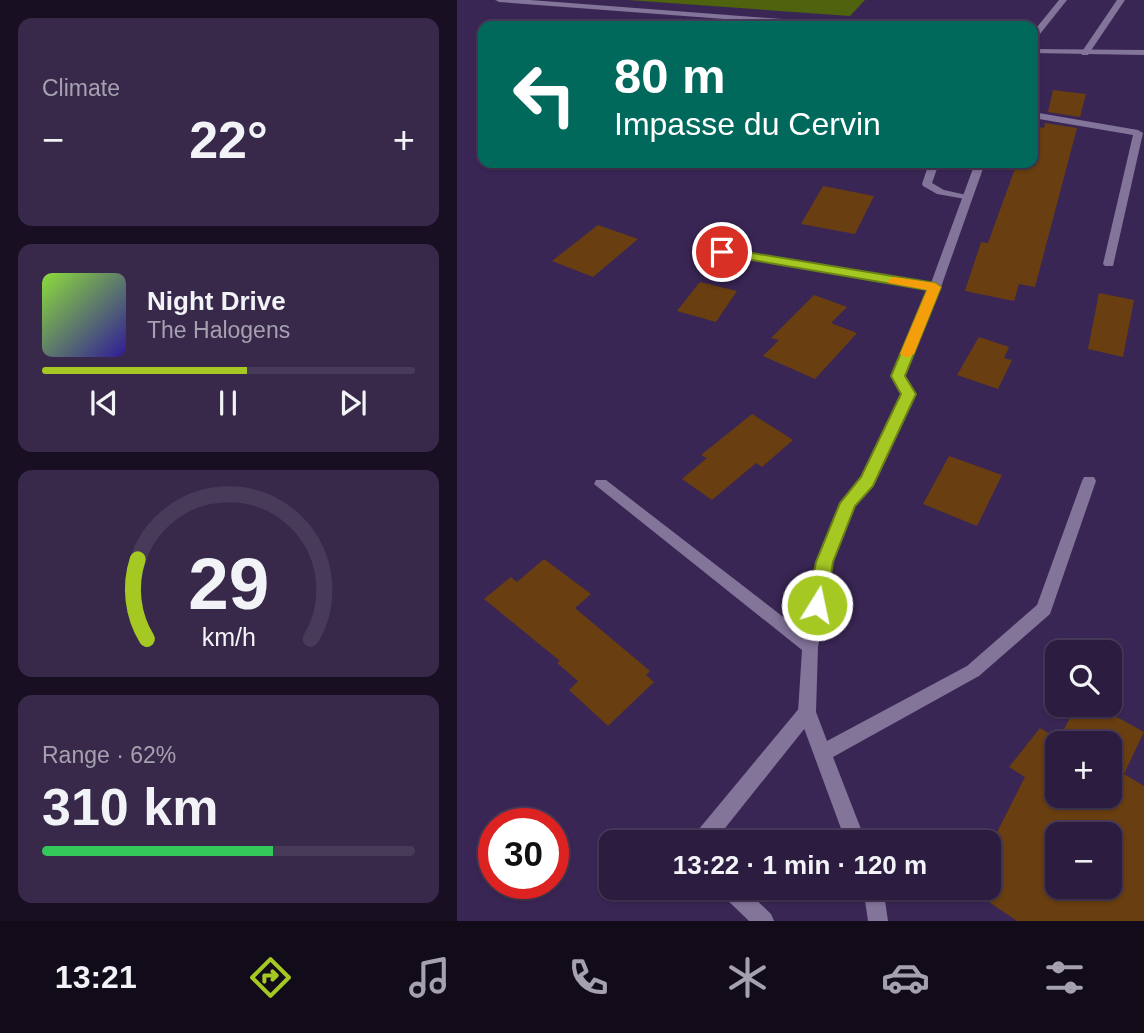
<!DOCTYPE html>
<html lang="en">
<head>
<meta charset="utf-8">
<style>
	:root { --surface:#2c1c40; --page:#38294b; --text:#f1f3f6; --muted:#a6a1b1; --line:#483a59; --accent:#a5c823 }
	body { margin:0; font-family:Arial,sans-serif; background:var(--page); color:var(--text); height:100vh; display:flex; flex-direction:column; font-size:26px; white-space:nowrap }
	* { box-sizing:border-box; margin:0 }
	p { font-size:23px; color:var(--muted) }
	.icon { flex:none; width:38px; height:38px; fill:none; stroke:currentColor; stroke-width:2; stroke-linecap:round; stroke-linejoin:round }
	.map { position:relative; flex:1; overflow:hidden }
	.panel { display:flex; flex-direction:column; gap:18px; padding:18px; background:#180f23; width:457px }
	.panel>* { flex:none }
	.guide { position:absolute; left:21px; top:21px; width:560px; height:147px; border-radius:14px; box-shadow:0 2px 5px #0004,0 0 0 2px var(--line); background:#00695c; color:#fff; overflow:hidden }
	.buttons { position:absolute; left:588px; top:640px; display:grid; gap:14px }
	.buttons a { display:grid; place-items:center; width:77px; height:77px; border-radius:14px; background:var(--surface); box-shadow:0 2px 5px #0004,0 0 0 2px var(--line); font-size:35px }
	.speed { position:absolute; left:21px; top:808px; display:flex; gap:14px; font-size:35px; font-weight:700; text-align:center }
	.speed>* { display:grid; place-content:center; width:91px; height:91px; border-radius:50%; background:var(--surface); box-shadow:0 2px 5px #0004,0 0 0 2px var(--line); line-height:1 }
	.speed .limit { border:10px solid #d22; background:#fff; color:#111 }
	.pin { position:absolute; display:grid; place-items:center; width:60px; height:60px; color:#fff; margin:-30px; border:4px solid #fff; border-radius:50%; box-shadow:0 2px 7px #0007 }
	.me { position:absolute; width:77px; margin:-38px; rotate:10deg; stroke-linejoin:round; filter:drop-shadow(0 0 5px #0008) }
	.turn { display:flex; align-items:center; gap:24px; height:147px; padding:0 21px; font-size:32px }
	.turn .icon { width:91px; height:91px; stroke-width:2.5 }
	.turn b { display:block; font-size:49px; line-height:60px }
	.big { font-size:52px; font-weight:700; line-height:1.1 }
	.panel .card { flex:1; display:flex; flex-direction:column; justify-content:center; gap:10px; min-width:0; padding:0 24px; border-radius:14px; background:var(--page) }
	.panel .dial { align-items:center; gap:0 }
	.dial svg { height:182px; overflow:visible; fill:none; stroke:var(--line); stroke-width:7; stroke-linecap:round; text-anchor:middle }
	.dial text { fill:var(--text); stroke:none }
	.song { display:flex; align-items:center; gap:21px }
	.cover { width:84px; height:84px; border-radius:10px; background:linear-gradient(135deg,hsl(90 70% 55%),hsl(250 70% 35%)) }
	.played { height:7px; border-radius:4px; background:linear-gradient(90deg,var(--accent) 55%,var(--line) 55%) }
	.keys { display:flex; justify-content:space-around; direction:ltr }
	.heat { display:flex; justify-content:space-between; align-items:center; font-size:38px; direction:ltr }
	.charge { height:10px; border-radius:5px; background:linear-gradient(90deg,#34c759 62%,var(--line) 0) }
	.trip { position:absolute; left:142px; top:830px; width:402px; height:70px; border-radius:14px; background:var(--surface); box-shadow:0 2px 5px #0004,0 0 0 2px var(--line); font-weight:700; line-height:70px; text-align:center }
	.tabs { display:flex; height:112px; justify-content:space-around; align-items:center; background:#120b1a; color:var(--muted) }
	.tabs .icon { width:49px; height:49px }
	.tabs .selected { color:var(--accent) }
	.tabs b { font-size:32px; color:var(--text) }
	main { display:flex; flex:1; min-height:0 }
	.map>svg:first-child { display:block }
	.green { fill:#4f620e }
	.building { fill:#693e10; fill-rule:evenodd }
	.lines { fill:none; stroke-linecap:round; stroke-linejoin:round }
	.lane { fill:#83749a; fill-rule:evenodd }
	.street { fill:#83749a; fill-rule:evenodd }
	.route { fill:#a5c823; stroke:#6b8217; stroke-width:2 }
	.slow { fill:#f59e0b }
</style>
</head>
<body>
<main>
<section class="panel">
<div class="card"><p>Climate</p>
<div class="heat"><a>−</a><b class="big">22°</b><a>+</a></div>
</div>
<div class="card">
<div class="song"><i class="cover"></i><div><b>Night Drive</b><p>The Halogens</p></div></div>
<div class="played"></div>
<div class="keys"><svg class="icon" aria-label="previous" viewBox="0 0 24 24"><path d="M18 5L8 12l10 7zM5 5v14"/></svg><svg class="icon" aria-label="pause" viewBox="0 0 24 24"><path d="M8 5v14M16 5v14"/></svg><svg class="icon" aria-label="next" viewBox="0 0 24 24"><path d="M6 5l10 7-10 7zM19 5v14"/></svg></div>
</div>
<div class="card dial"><svg viewBox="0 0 100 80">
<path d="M14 69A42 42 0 1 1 86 69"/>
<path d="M14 69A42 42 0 0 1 10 34" stroke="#a5c823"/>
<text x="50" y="56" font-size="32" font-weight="700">29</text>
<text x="50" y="72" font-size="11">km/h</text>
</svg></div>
<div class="card"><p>Range · 62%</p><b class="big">310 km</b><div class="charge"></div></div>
</section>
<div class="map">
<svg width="688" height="921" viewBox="0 0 688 921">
	<rect width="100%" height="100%" fill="#3a2655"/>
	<polygon class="green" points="171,0 408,0 393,16"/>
	<g class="building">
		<polygon points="596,90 629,94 623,117 591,112"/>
		<polygon points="588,123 620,128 578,287 562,284 557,301 508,291 524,242 531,243 560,163 576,163 576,126 587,128"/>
		<polygon points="366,186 417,196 398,234 344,224"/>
		<polygon points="141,225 181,239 136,277 95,261"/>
		<polygon points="243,282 280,291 259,322 220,311"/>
		<polygon points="642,293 677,300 666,357 631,349"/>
		<polygon points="357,295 390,307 374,323 400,333 358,379 306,356 322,340 314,338"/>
		<polygon points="522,337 552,347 547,358 555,360 541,389 500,375"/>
		<polygon points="295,414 336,440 305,467 299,463 255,500 225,479 250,458 244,455"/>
		<polygon points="492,456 545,475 520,526 466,504"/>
		<polygon points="87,559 134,594 118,608 193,671 189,675 197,682 151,726 112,690 121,681 100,663 103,661 27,599 54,577 60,582"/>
		<path d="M638 705 687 732 667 774 687 786V921H560L532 902V848L568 777 552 767 583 728 602 739 617 710 632 718ZM600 744H653V796H600ZM600 835H653V887H600Z"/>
	</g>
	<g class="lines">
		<g class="lane">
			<polygon points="660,0 668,0 631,55 625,55 624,53"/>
			<polygon points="472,163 482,163 475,183 487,190 514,196 514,200 480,194 466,186 465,184"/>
			<polygon points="350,704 356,706 359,712 356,718 257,842 234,842 237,835 344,706"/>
			<polygon points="261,887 286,887 314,914 317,921 292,921 264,894"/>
		</g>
		<g class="street">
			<polygon points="38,0 73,0 390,24 394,26 361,26 42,2"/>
			<polygon points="602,0 610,0 579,39 576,39 576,32"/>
			<polygon points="576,49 688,50 688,55 576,53"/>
			<polygon points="576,112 681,130 686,133 656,266 648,266 646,264 676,135 576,118"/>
			<polygon points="518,163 528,163 484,287 447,376 458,394 415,485 397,506 375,562 361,647 359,712 370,741 510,666 580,605 625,481 627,477 637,477 639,481 593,614 522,676 376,757 409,842 389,842 341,712 345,650 137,484 139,480 149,480 347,633 359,562 384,503 404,478 444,394 435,376 471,289 265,255 259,252 265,249 474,283"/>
			<polygon points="406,887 426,887 431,921 411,921"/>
		</g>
	</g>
	<polygon class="route" points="265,248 478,283 484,287 448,376 459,394 416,486 398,506 376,562 369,605 367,610 360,612 354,610 351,605 359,562 383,503 404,477 444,394 434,376 470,290 260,254 259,252"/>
	<polygon class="slow" points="437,277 478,283 484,287 457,354 450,358 443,354 470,290 432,283 430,281"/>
</svg>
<div class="buttons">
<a><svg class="icon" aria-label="search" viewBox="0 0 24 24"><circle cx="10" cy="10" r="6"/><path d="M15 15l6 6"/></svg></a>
<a>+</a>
<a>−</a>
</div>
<div class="speed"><div class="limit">30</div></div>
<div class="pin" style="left:265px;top:252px;background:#d93025"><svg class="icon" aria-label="arrive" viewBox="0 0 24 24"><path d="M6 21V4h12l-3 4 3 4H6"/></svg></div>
<svg class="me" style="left:360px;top:605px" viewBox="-20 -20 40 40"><circle r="17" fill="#a5c823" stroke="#fff" stroke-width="3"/><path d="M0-11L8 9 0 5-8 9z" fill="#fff"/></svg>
<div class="trip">13:22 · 1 min · 120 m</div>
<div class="guide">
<div class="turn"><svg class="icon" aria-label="left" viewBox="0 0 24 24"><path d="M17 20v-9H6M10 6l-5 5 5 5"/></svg><div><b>80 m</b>Impasse du Cervin</div></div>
</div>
</div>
</main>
<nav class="tabs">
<b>13:21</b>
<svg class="icon selected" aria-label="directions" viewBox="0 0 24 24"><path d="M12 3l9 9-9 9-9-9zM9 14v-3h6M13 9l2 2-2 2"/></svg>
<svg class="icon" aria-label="music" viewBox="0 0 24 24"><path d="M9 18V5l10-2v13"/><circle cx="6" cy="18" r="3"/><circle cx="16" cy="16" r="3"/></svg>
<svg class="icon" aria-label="phone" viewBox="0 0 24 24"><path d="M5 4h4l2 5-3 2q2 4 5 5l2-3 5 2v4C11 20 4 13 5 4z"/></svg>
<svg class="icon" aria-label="climate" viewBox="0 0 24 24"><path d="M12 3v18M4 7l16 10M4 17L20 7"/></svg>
<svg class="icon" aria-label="car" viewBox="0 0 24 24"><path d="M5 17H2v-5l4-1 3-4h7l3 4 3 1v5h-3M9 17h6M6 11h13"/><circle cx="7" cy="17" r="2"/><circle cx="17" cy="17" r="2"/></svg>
<svg class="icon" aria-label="filters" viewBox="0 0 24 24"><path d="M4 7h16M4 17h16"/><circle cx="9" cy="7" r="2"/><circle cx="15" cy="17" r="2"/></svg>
</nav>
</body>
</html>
